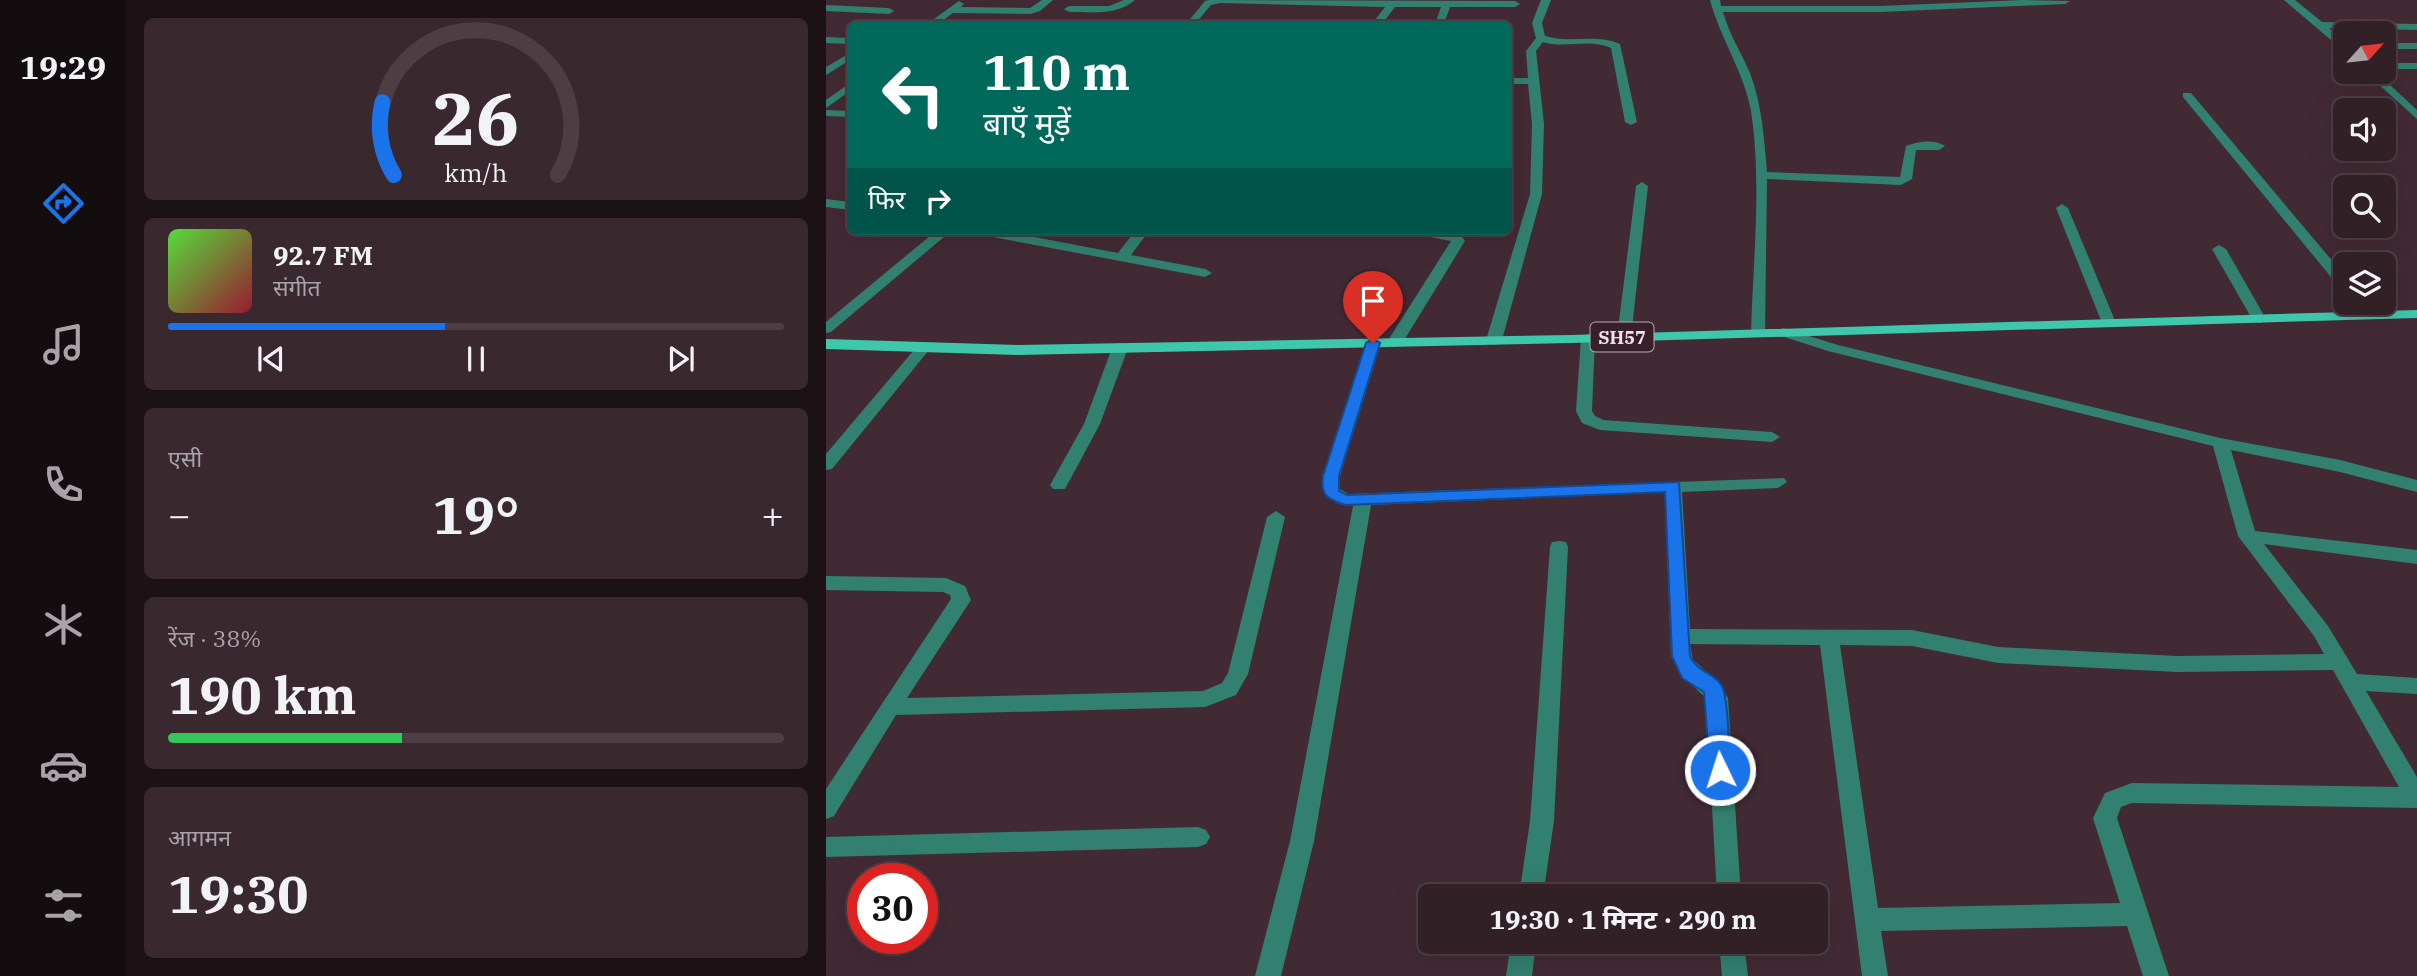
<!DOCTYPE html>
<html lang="hi">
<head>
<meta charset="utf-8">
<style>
	:root { --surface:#322027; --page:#3a282f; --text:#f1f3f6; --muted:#a8a3a7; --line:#4d3e44; --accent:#1a73e8 }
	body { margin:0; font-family:"IBM Plex Serif","Noto Sans Devanagari",serif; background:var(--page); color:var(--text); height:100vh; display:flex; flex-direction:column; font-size:26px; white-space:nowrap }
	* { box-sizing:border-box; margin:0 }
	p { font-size:23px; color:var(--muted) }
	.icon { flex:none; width:38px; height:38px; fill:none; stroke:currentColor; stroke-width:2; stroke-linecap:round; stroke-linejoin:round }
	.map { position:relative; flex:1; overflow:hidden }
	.drawer { display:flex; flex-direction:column; gap:18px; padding:18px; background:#1c1215; width:700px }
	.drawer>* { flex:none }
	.hud { position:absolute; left:21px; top:21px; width:665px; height:214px; border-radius:10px; box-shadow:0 7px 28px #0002,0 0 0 2px var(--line); background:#00695c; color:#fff; overflow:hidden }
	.needle { width:46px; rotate:63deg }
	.buttons { position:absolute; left:1507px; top:21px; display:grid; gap:14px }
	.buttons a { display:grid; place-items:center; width:63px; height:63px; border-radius:10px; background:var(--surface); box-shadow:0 7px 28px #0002,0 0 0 2px var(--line); font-size:35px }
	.speed { position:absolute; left:21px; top:863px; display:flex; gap:14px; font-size:35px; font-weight:700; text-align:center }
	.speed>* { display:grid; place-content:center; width:91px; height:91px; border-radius:50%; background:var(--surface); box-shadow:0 7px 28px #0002,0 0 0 2px var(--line); line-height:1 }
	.speed .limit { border:10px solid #d22; background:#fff; color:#111 }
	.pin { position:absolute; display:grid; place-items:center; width:60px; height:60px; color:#fff; margin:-72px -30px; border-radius:50% 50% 50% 0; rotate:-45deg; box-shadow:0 0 7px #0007 }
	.pin .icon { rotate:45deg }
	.me { position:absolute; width:77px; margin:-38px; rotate:356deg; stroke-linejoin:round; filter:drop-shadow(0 0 5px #0008) }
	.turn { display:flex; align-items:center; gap:24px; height:147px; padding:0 21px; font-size:32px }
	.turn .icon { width:91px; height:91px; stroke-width:2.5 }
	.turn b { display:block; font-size:49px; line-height:60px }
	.then { display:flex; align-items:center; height:66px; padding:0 21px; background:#0003; gap:14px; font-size:26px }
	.big { font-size:52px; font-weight:700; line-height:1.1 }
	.drawer .tile { flex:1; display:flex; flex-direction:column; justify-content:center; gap:10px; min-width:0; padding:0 24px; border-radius:10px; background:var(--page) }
	.drawer .dial { align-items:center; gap:0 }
	.dial svg { height:182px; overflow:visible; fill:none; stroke:var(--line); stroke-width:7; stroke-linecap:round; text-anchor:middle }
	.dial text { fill:var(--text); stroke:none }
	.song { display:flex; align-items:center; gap:21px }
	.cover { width:84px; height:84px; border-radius:10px; background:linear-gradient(135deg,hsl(110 70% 55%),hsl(350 70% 35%)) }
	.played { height:7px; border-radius:4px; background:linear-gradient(90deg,var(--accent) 45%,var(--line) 45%) }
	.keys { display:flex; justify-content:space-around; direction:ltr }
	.heat { display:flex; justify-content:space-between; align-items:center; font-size:38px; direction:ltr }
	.charge { height:10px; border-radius:5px; background:linear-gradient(90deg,#34c759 38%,var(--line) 0) }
	.trip { position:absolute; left:592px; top:884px; width:410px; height:70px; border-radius:10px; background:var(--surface); box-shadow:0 7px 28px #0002,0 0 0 2px var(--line); font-weight:700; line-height:70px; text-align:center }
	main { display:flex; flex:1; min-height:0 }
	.tabs { display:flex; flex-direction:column; width:126px; justify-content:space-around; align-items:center; background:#140d10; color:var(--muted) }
	.tabs .icon { width:49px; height:49px }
	.tabs .on { color:var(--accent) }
	.tabs b { font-size:32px; color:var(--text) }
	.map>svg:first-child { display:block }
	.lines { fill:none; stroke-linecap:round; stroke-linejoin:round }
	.minor { fill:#328070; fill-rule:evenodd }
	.major { fill:#3fc7ac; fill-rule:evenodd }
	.route { fill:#1a73e8; stroke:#114b97; stroke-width:2 }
	.labels { text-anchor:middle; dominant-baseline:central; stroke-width:7; stroke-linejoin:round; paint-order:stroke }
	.shield { fill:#38202a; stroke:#baa7af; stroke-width:2 }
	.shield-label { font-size:18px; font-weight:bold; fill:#f2e1e8 }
</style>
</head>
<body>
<main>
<nav class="tabs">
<b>19:29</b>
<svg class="icon on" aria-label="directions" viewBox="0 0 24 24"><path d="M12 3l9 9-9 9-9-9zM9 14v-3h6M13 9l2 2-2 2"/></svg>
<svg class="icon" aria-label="music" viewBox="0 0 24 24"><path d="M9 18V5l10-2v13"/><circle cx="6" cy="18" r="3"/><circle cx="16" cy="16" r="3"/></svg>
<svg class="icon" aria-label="phone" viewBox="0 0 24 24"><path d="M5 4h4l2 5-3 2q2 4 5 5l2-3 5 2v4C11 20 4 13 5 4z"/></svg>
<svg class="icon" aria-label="climate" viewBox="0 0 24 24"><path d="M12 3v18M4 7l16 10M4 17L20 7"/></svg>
<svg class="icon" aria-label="car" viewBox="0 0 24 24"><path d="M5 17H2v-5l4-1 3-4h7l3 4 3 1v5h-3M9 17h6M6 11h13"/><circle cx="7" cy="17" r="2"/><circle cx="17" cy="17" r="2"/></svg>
<svg class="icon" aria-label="filters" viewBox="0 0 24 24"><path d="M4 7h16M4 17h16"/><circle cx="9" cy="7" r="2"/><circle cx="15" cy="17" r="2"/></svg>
</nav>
<section class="drawer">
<div class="tile dial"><svg viewBox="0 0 100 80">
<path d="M14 69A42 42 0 1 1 86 69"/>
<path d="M14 69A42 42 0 0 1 9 37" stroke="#1a73e8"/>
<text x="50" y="56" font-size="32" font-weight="700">26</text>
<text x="50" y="72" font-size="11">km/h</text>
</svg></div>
<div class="tile">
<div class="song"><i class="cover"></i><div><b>92.7 FM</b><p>संगीत</p></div></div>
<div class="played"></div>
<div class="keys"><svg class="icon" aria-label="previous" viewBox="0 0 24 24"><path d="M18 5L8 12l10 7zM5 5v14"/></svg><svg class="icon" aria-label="pause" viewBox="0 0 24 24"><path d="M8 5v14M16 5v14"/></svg><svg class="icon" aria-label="next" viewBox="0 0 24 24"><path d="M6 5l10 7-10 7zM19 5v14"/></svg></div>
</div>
<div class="tile"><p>एसी</p>
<div class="heat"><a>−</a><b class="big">19°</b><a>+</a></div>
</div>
<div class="tile"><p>रेंज · 38%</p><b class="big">190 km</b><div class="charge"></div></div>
<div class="tile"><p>आगमन</p><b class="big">19:30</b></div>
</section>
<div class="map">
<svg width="1591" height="976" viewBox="0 0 1591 976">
	<rect width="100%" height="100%" fill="#422a34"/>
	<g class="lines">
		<g class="minor">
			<polygon points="216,0 227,0 214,11 204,14 127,13 112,24 101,24 133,1 138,4 135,7 204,8"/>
			<path d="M298 0H309C291 16 265 12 243 12L238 9 243 6H283Z"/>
			<polygon points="383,0 689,1 694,4 689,7 624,7 618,24 609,24 615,7 569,7 556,24 430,24 434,20 549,20 559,7 394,3 385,5 369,24 360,24 379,1"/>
			<path d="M715 0H725L716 23 719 36C744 44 769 33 794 44L811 122 805 125 799 122 785 48C764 38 739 49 717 42L710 51 718 124 716 194 676 340 668 345 660 340 704 194 706 124 702 84H682V78H702L700 51 710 38 706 23Z"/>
			<path d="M884 0H894L895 6H1054L1197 0 1244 1 1239 4 1054 12H897C903 34 915 52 924 73 936 105 938 137 941 172L1074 177 1080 146C1092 141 1109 139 1119 146L1113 150H1090L1086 179 1075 185 941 179 939 333 932 337 925 333C927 260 936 183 925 111 918 72 894 38 884 0Z"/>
			<polygon points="1458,0 1469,0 1496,22 1591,24 1591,30 1503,28 1519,43 1519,52"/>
			<polygon points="0,5 63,8 68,11 63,14 0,11"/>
			<polygon points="0,37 24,38 24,44 0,43"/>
			<rect x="1558" y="43" width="33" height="6"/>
			<polygon points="24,53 24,60 0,75 0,67"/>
			<rect x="1558" y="63" width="33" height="6"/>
			<polygon points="1539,72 1550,72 1591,110 1591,119"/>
			<polygon points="24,83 24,91 0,108 0,100"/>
			<polygon points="1357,93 1365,93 1519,276 1519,289 1514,288 1357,97"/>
			<polygon points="0,110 24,111 24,117 0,116"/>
			<polygon points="816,182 822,186 805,337 798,341 791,337 810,186"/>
			<polygon points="0,199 24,202 24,210 0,207"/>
			<polygon points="1236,204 1242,208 1290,323 1288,326 1278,326 1276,323 1230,208"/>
			<polygon points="110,231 125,231 5,332 0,333 0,322"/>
			<polygon points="149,231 177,231 292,253 309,231 323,231 305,255 379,269 386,273 379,277 156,235"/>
			<polygon points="587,231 629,232 634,233 639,241 577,342 569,347 561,342 625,241 589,234"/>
			<polygon points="1393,245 1400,249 1440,319 1438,322 1433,323 1426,319 1386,249"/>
			<polygon points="1527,303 1542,303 1552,315 1550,318 1540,318"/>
			<path d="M957 328 1012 345 1394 438 1514 460 1591 480V492L1514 472 1405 450 1429 531 1591 550V564L1438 544 1502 626 1531 674 1591 678V694L1540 691 1591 777V808L1306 803 1295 807 1291 818 1343 976H1317L1301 926 1055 931 1062 976H1036L994 645 864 644 867 660 890 680 902 698 915 896H891L880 698 855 675 845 656 839 492 545 505 488 841 455 976H429L464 841 527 506C508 506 495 495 496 476L542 340H552L555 343 514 476V489L522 494 958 478 961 482 952 488 856 492 864 629 1086 630 1172 647 1352 656 1498 654 1488 636 1412 536 1387 446 1002 351 952 335 950 332ZM1014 645 1086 646 1172 663 1352 672 1507 670 1573 787 1306 783 1279 793 1267 818 1294 903 1052 908Z"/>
			<polygon points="762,334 769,338 766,411 769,416 777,420 946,432 954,437 946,442 774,430 756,423 750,411 755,338"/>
			<polygon points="98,342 103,344 106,347 103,350 6,469 0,470 0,454 93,344"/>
			<polygon points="294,343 302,348 274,424 239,489 227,489 224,485 258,424 286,348"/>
			<polygon points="450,511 459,517 422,674 410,695 379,707 70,715 8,816 0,819 0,789 125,599 124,595 117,592 0,590 0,576 120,578 139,586 145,600 81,698 377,691 396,683 402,673 441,517"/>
			<polygon points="733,541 740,542 742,547 728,821 717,896 693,896 704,821 724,547 726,542"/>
			<polygon points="372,827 380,830 384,837 380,844 372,847 0,857 0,837"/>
			<polygon points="685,942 710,942 706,976 680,976"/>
			<polygon points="893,942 918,942 922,976 896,976"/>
		</g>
		<polygon class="major" points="1591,310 1591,318 745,343 192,355 0,349 0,339 192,345 745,335"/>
	</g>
	<path class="route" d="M547 339 554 343 513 476V491L521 495 853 482 864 656C872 673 888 672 896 686 903 700 903 752 904 770L901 776 894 779 887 776 884 770 878 692 856 678 846 656 839 492 520 505C502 500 494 495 497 476L540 343Z"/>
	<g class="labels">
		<rect class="shield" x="764.5" y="322.5" width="63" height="29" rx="5"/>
		<g class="shield-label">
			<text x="796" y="337">SH57</text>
		</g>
	</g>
</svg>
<div class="buttons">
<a><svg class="needle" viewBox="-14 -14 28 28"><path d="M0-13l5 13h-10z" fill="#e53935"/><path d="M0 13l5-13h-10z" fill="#a8a3a7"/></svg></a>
<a><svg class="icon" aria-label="sound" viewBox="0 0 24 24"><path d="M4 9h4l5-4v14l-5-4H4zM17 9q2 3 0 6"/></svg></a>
<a><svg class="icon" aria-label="search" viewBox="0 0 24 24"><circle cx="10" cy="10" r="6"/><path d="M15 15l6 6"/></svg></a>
<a><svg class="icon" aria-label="layers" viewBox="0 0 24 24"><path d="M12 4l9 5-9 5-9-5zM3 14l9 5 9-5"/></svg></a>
</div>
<div class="speed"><div class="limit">30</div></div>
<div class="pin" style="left:547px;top:343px;background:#d93025"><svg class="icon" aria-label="arrive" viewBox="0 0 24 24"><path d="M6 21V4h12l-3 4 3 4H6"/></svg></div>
<svg class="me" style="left:894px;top:770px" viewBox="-20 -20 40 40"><circle r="17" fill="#1a73e8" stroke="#fff" stroke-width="3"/><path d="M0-11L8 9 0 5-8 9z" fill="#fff"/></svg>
<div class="trip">19:30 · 1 मिनट · 290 m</div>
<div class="hud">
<div class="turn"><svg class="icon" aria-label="left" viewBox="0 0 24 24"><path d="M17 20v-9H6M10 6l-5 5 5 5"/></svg><div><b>110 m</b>बाएँ मुड़ें</div></div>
<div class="then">फिर<svg class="icon" aria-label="right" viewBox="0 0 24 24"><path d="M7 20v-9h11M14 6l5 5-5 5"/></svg></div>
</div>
</div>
</main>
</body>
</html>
